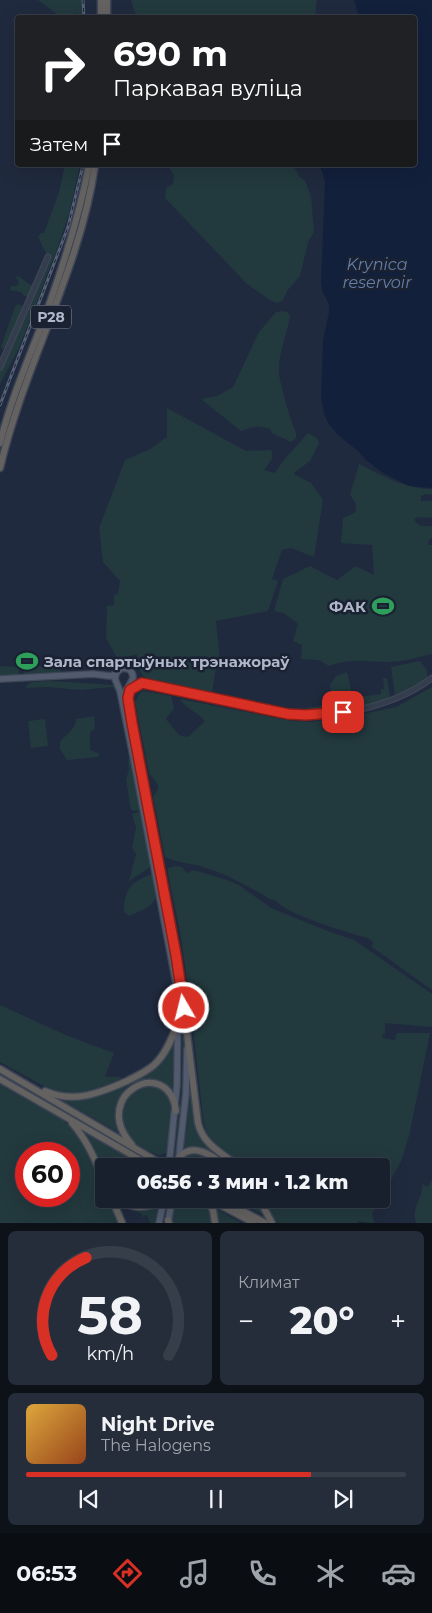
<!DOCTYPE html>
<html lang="ru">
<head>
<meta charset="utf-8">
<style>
	:root { --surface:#18202e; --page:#252d3a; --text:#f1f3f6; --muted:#9fa3aa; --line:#363e4a; --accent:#d93025 }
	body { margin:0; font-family:Montserrat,sans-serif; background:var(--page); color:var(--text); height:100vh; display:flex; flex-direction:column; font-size:19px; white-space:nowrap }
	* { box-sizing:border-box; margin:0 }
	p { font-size:16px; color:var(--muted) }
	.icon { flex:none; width:28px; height:28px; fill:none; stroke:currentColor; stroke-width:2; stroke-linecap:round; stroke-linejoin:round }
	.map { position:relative; height:1223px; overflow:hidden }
	.drawer { display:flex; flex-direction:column; gap:8px; padding:8px; background:#0d1219; flex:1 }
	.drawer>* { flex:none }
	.banner { position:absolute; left:15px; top:15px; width:402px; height:152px; border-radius:5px; box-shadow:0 5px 20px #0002,0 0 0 1px var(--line); background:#202124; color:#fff; overflow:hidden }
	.speed { position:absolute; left:15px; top:1142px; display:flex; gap:10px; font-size:25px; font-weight:700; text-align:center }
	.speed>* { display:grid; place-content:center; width:65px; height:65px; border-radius:50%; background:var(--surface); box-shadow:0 5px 20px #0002,0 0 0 1px var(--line); line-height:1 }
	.speed .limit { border:8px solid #d22; background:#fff; color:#111 }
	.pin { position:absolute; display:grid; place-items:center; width:42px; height:42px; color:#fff; margin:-21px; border-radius:10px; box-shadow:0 2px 8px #0006 }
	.me { position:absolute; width:55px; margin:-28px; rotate:352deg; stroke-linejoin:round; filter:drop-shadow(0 0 4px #0008) }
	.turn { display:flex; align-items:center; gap:18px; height:105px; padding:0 15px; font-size:22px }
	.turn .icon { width:65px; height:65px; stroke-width:2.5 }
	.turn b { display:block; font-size:35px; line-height:42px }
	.then { display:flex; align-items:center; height:48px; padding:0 15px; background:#0003; gap:10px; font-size:19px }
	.big { font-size:38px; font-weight:800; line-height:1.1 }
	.drawer .tile { flex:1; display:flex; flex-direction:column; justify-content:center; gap:8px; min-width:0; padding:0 18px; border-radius:8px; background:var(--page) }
	.drawer .dial { align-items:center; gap:0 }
	.dial svg { height:130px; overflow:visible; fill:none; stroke:var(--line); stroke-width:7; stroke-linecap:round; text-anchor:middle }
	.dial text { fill:var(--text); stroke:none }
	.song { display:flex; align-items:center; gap:15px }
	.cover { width:60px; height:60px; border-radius:8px; background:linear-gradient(135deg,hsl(40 70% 55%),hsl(20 70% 35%)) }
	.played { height:5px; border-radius:2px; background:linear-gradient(90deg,var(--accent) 75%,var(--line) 75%) }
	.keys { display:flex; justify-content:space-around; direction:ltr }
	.heat { display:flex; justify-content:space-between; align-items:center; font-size:28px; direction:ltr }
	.drawer .tiles { flex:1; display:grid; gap:8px; grid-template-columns:1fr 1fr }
	.tile:last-child { grid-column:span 2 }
	.trip { position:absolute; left:95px; top:1158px; width:295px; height:50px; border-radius:5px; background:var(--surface); box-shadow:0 5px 20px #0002,0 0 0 1px var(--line); font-weight:800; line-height:50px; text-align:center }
	.tabs { display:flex; height:80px; justify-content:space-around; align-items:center; background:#0a0d12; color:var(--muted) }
	.tabs .icon { width:35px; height:35px }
	.tabs .current { color:var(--accent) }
	.tabs b { font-size:22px; color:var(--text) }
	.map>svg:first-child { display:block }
	.green { fill:#22393e; fill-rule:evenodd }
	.water { fill:#13203c }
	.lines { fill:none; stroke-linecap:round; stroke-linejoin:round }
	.tertiary-casing { stroke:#3e4656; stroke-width:7 }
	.primary-casing { stroke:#3e4656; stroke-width:8 }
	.trunk-casing { stroke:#3d4455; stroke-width:9 }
	.tertiary { stroke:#343d4d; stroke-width:4.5 }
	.primary { stroke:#525b6e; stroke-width:5.5 }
	.trunk { stroke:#636260; stroke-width:6 }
	.rail-casing { stroke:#566075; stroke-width:3 }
	.rail { stroke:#1a2232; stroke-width:1; stroke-dasharray:4; stroke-linecap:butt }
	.route-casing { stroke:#8d1f18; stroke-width:12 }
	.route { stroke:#d93025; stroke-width:9 }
	.labels { text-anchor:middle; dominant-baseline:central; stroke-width:5; stroke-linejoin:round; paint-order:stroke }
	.shield { fill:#1a2232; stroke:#838a9c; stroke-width:1 }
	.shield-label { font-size:14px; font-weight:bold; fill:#b0b7c9 }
	.poi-label { font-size:15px; font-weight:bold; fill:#b0b7c9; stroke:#1a2232; text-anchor:end }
	.water-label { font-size:16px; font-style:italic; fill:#657eac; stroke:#1a2232 }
</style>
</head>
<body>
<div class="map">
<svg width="432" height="1223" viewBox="0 0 432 1223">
	<rect width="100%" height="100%" fill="#202a3e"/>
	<g class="green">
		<polygon points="38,0 82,0 84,17 78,17 77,12 73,17 61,17"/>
		<polygon points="131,0 317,0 315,17 172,18 169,16 138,15 134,11"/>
		<polygon points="65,165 80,165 69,214 56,252 19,348 0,384 0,367 48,257 38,237 41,233 44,233 59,192"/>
		<polygon points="171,165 293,166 300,177 305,181 311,196 314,232 308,242 300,276 287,291 283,300 277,303 270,300 247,284 165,198 166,188 173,184 174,176 170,169"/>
		<polygon points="18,276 34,287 28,296 24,296 21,292 10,290 11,286 16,286 19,283 18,280 15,278"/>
		<polygon points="20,304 24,309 6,348 2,349 1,347 14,309 16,305"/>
		<path d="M282 311 287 312 290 316C287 335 278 353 279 373 280 385 291 421 296 433V438L291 442C285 438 278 437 272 433L270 429C259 425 251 427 241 431L201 399 217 396 233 387 259 332 276 312Z"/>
		<path d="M167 408 246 451 270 450 272 452V459L264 470 275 473 283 461 308 433 317 438 319 443 310 461 294 473V474L311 483 323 500 314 557 291 548 282 550 272 579 278 581 268 611 216 621 220 660 216 667 212 693 146 679C139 672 137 663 137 654L118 660 106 638 107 606 114 605V595L118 594 120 581 103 562 99 528 125 460 150 449 167 437Z"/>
		<path d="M359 464C383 476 405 489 432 489V495L426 494 421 496V501H432V518L418 517 414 519C418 527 424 526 432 526V538L429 540 428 545H432V654C418 657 403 662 388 662 369 662 348 658 329 666L319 660 301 659 302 645 293 641 298 624 284 613 274 611 283 579 310 566 337 580 356 566 374 575 372 545 341 543 343 518 356 512 355 502 350 495Z"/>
		<polygon points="420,661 427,670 427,679 409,689 395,695 391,667"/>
		<polygon points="61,665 61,672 25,674 24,669 26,667"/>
		<polygon points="0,666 19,667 19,675 0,676"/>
		<path d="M347 672 353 698 381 694V689H384L383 678H387L390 697C376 710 324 712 305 712L306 708 321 706 327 701V695L331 693 330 685 336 676Z"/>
		<polygon points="51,681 114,685 116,692 113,687 80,690 48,687 26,688 26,686 32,682"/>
		<path d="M432 687V990L372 947 373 942 368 938C351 934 283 913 275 900L270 899C249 887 229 875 206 868 193 863 177 863 165 857L153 797 158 789V785L149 773 135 702 139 694 143 691 171 696 174 708 166 719 179 735 188 737 205 721C198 712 186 709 180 699L291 721 311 722 358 715 396 707Z"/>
		<path d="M94 716 95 729 90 732V750L100 754 98 757 67 760 60 749V742C66 734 76 729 76 719Z"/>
		<polygon points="45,719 48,746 31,748 28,721"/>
		<polygon points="133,758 141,809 137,811 131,810 126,779 129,770 128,759"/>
		<polygon points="141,811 152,866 129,881 136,854 132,848 136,828 132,814"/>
		<polygon points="175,866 182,867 187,873 194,870 227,880 239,885 271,908 325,930 354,940 432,994 432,1027 385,1023 385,1034 381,1036 383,1038 395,1040 397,1033 430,1033 409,1136 401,1161 381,1199 381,1166 245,1166 214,1143 206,1132 203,1117 192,1020 193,1014 197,1009 196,1002 189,993 181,937 168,873 168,868"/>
		<path d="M153 874C154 880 159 892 156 898 152 907 138 912 129 916L124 912C124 889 131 881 153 874Z"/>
		<polygon points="0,1005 68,1036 114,1053 105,1077 119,1077 124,1079 91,1093 58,1094 0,1062"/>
		<polygon points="183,1025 185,1025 183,1094 177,1157 175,1166 173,1166 181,1094"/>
		<path d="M175 1036 174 1095C154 1069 120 1078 117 1110 116 1118 119 1126 121 1134L64 1101V1099H69L146 1073Z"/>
		<path d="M189 1074 197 1128C203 1146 221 1155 236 1166H230L210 1154 182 1151 187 1126Z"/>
		<path d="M0 1083 61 1119 77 1131 85 1142 104 1187V1199H109L119 1223H0ZM26 1154H69V1196H26Z"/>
		<path d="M142 1085C184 1085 170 1126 168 1154L164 1153 160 1156C128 1140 121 1140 122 1102Z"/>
		<polygon points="86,1133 135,1162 122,1166 104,1166 104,1173"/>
		<polygon points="188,1152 201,1153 225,1166 188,1166 188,1163 179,1166 180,1162"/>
		<path d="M432 1179V1223H416C411 1206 424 1197 422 1184L428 1187Z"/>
		<path d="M174 1199C184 1199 203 1195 209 1207 212 1211 213 1218 214 1223H171Z"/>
		<polygon points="232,1199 257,1199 263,1215"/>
		<polygon points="263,1199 381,1199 372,1213 374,1222 372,1223 357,1221 358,1223 278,1223 271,1214"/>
		<polygon points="157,1205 159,1206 155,1223 150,1223 147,1215 144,1216 143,1218 141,1213 136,1212"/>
		<polygon points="213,1207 241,1223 218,1223"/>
	</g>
	<polygon class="water" points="354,0 432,0 432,488 409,486 383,473 366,460 358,451 339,436 328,423 324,414 321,396 323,340 329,312 329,305 322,290 321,281 325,182 322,171 318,165 415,165 415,18 359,17"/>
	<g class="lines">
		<g class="tertiary-casing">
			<g id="tertiary">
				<polyline points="0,367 48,257"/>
				<path d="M139 683C190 689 239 709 289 714 313 717 339 713 362 709 387 703 411 694 432 678"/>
			</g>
		</g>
		<g class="primary-casing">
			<g id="primary">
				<polyline points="0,679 93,674 110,676 116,674"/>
				<polyline points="129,692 132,688 142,683"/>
				<polyline points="132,721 176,955 186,1030"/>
				<path d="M133 723 126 691C129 683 138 678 129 669L122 668 116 673 115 679 120 691 133 756 178 994 177 1085 169 1166"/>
				<polyline points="178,1166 186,1093 187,1049"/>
				<polyline points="159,1223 164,1199"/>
				<polyline points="168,1223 172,1199"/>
			</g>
		</g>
		<g class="trunk-casing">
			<g id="trunk">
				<polyline points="101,18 101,0"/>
				<polyline points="107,18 107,0"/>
				<path d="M0 443C11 399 29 358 45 316 63 267 79 217 89 165"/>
				<path d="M0 468C24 365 80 270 95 165"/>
				<path d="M186 1025 198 1123C203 1145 223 1154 239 1166"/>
				<polyline points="0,1069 165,1166"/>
				<polyline points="0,1079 151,1166"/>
				<path d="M45 1091C74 1104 100 1093 127 1081 137 1076 146 1072 154 1065 166 1054 172 1039 177 1024"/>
				<path d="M72 1123C87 1140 95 1160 104 1180"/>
				<path d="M132 1145C88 1095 168 1053 176 1111"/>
				<path d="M179 1158C192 1141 213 1156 226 1166"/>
				<polyline points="124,1166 133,1163 145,1164"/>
				<polyline points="112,1199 122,1223"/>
				<path d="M120 1199C132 1210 150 1209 162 1199"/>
				<polyline points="206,1199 213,1210 215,1223"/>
				<polyline points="209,1199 254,1223"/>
				<polyline points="221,1199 265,1223"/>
				<polyline points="259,1199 272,1223"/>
				<polyline points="168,1220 169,1223"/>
			</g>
		</g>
		<use href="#tertiary" class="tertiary"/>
		<use href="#primary" class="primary"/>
		<use href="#trunk" class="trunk"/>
		<g class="rail-casing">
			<g id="rail">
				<polyline points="83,0 84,18"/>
				<polyline points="0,405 68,227 83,165"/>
			</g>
		</g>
		<use href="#rail" class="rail"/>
	</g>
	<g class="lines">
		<g class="route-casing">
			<polyline id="route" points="184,1008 176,955 132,723 128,698 130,690 142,683 288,714 306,715 343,712"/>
		</g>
		<use href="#route" class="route"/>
	</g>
	<defs>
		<g id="stadium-bare" transform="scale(1.725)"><path d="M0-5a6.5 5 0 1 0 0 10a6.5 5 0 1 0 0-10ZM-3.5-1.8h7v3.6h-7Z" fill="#2e9e5b" stroke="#1a2232" stroke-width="2.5" paint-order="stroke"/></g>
	</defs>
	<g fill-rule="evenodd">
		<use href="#stadium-bare" x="383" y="606"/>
		<use href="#stadium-bare" x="27" y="661"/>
	</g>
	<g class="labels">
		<rect class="shield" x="31" y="305.5" width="40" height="23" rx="4"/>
		<g class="shield-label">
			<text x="51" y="317">Р28</text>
		</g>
		<g class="poi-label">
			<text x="366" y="606">ФАК</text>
			<text x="44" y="661" text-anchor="start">Зала спартыўных трэнажораў</text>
		</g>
		<g class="water-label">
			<text x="377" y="264">Krynica<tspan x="377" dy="18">reservoir</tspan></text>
		</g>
	</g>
</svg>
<div class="speed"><div class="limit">60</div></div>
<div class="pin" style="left:343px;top:712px;background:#d93025"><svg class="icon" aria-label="arrive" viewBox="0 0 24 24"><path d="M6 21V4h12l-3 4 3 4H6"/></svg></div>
<svg class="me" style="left:184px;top:1008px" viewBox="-20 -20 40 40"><circle r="17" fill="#d93025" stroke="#fff" stroke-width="3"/><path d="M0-11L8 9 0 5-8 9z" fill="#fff"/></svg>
<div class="trip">06:56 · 3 мин · 1.2 km</div>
<div class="banner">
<div class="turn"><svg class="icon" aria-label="right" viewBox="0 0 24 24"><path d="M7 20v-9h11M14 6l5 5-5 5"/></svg><div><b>690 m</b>Паркавая вуліца</div></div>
<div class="then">Затем<svg class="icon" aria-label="arrive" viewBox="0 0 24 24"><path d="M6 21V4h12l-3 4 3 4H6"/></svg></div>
</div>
</div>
<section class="drawer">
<div class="tiles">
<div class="tile dial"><svg viewBox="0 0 100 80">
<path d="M14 69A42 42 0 1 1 86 69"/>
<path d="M14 69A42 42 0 0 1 35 9" stroke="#d93025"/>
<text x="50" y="56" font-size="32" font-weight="700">58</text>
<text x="50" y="72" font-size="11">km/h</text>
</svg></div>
<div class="tile"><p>Климат</p>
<div class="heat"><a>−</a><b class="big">20°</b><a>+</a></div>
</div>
<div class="tile">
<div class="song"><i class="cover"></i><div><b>Night Drive</b><p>The Halogens</p></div></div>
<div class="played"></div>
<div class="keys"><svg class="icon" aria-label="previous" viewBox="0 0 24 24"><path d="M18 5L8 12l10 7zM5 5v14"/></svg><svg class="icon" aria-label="pause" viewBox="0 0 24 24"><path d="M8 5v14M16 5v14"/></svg><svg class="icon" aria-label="next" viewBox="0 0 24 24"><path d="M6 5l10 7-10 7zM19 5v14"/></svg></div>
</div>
</div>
</section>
<nav class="tabs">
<b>06:53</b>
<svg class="icon current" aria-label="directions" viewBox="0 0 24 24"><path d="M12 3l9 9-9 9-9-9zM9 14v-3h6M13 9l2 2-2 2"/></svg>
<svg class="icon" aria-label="music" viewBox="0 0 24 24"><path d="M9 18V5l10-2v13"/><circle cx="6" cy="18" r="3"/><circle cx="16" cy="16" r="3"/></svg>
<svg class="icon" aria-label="phone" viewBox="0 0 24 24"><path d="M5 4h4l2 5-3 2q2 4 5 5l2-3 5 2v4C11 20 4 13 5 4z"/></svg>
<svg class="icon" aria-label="climate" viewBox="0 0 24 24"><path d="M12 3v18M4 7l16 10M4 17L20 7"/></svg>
<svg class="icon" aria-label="car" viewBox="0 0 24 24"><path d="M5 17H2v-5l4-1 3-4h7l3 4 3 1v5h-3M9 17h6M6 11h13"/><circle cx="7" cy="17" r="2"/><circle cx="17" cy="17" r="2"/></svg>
</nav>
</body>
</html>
